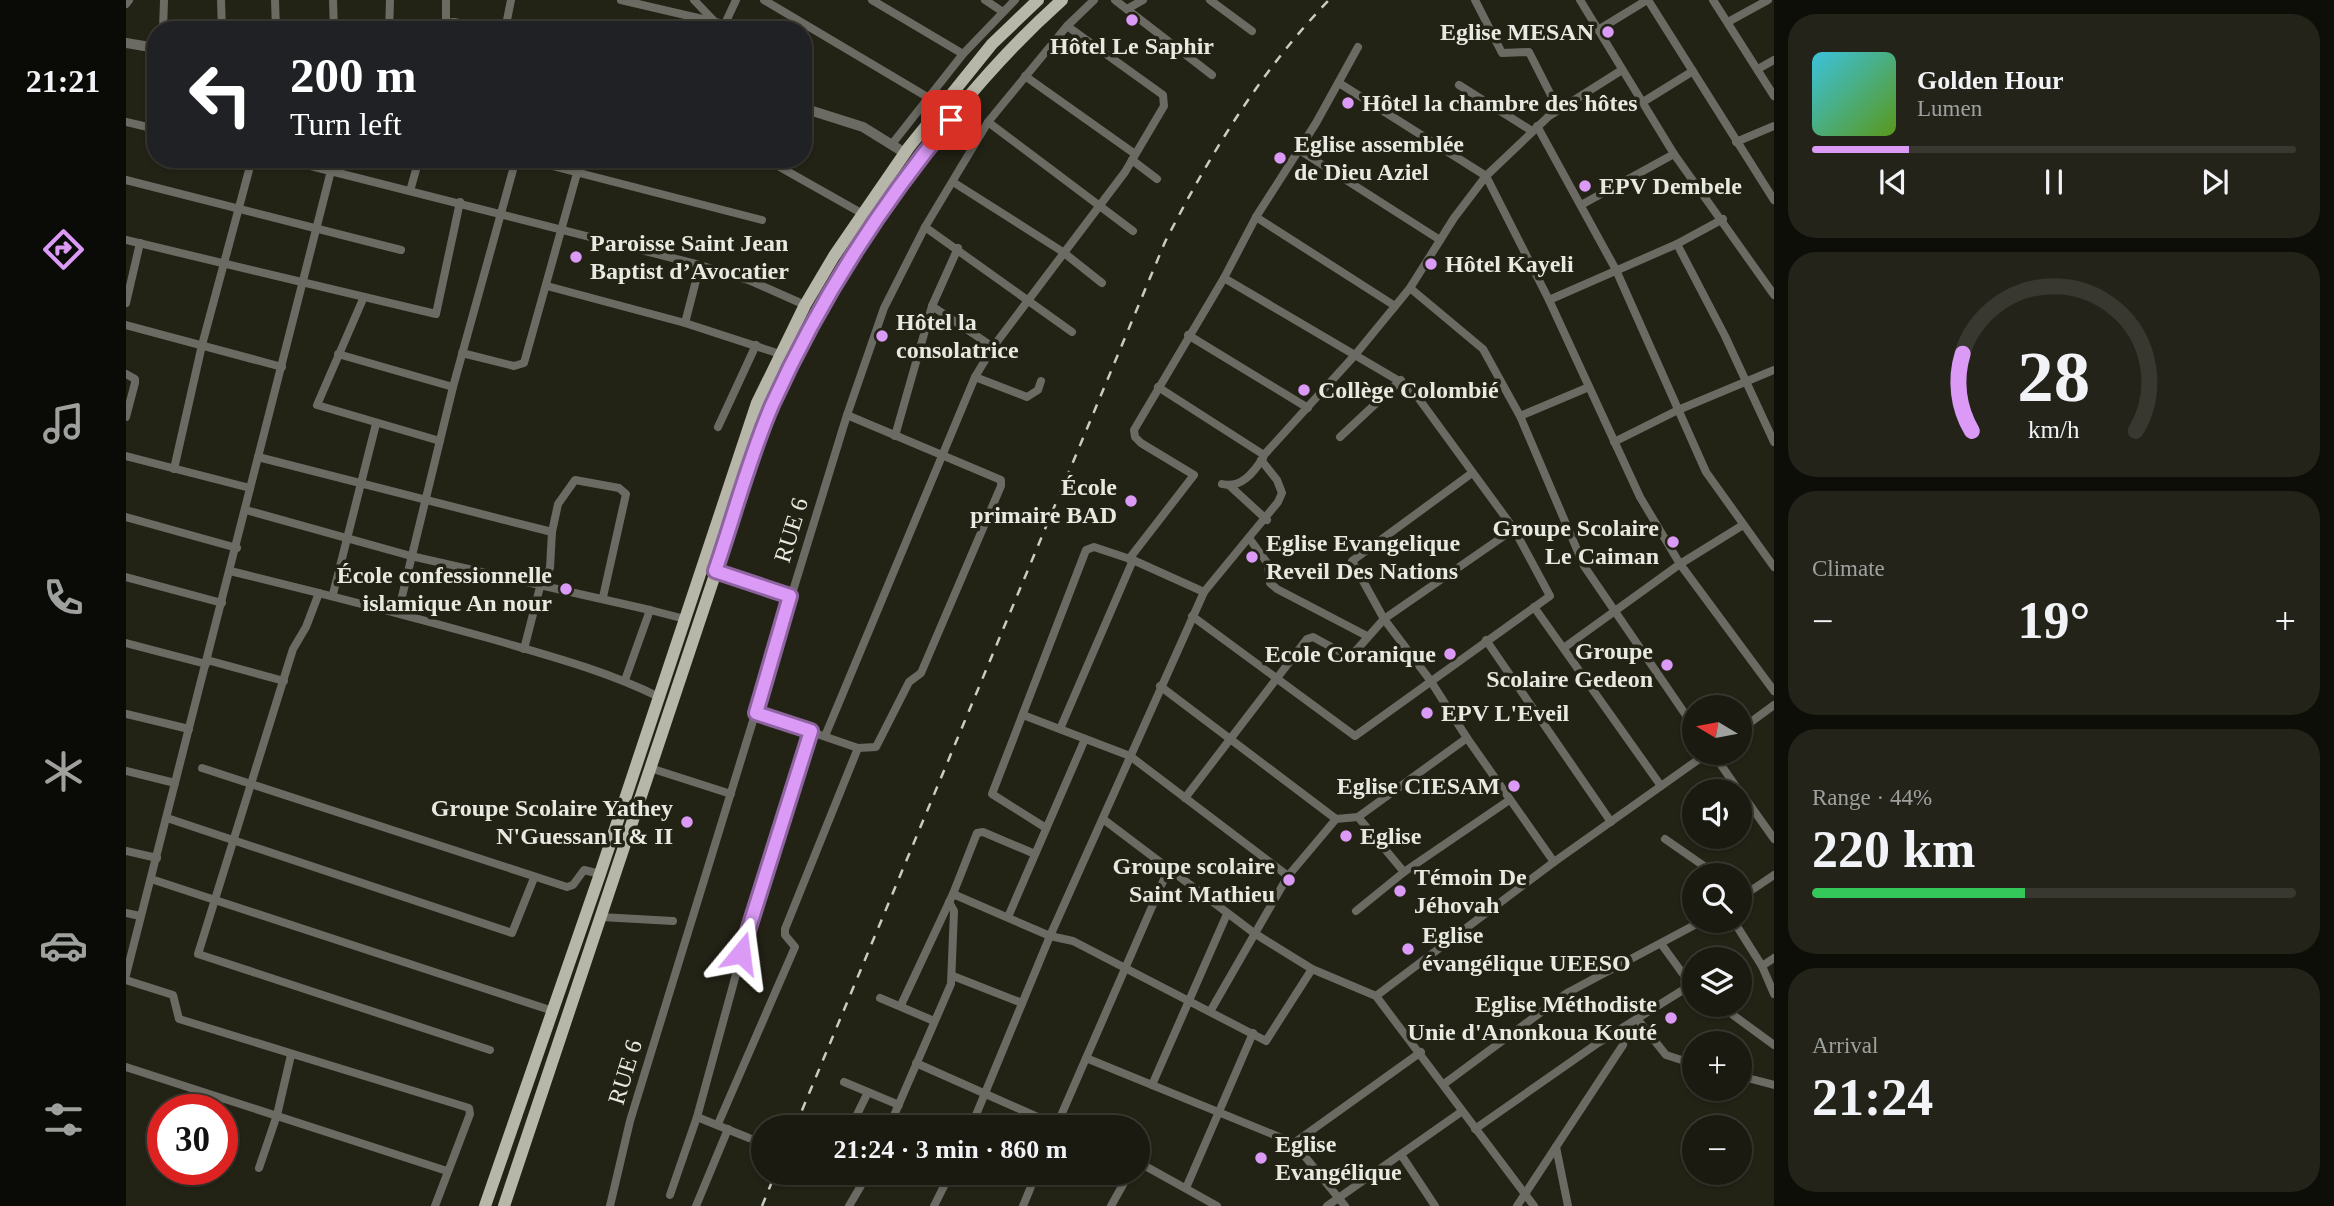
<!DOCTYPE html>
<html lang="en">
<head>
<meta charset="utf-8">
<style>
	:root { --surface:#1a1a10; --page:#232319; --text:#f1f3f6; --muted:#9fa19f; --line:#383830; --accent:#da9af6 }
	body { margin:0; font-family:Georgia,serif; background:var(--page); color:var(--text); height:100vh; display:flex; flex-direction:column; font-size:26px; white-space:nowrap }
	* { box-sizing:border-box; margin:0 }
	p { font-size:23px; color:var(--muted) }
	.icon { flex:none; width:38px; height:38px; fill:none; stroke:currentColor; stroke-width:2; stroke-linecap:round; stroke-linejoin:round }
	.map { position:relative; flex:1; overflow:hidden }
	.sheet { display:flex; flex-direction:column; gap:14px; padding:14px; background:#0e0e09; width:560px }
	.sheet>* { flex:none }
	.top-card { position:absolute; left:21px; top:21px; width:665px; height:147px; border-radius:28px; box-shadow:0 2px 5px #0004,0 0 0 2px var(--line); background:#202124; color:#fff; overflow:hidden }
	.needle { width:46px; rotate:280deg }
	.fabs { position:absolute; left:1556px; top:695px; display:grid; gap:14px }
	.fabs a { display:grid; place-items:center; width:70px; height:70px; border-radius:50%; background:var(--surface); box-shadow:0 2px 5px #0004,0 0 0 2px var(--line); font-size:35px }
	.speed { position:absolute; left:21px; top:1094px; display:flex; gap:14px; font-size:35px; font-weight:700; text-align:center }
	.speed>* { display:grid; place-content:center; width:91px; height:91px; border-radius:50%; background:var(--surface); box-shadow:0 2px 5px #0004,0 0 0 2px var(--line); line-height:1 }
	.speed .limit { border:10px solid #d22; background:#fff; color:#111 }
	.pin { position:absolute; display:grid; place-items:center; width:60px; height:60px; color:#fff; margin:-30px; border-radius:14px; box-shadow:0 4px 10px #0006 }
	.me { position:absolute; width:77px; margin:-38px; rotate:16deg; stroke-linejoin:round; filter:drop-shadow(0 0 5px #0008) }
	.turn { display:flex; align-items:center; gap:24px; height:147px; padding:0 28px; font-size:32px }
	.turn .icon { width:91px; height:91px; stroke-width:2.5 }
	.turn b { display:block; font-size:49px; line-height:60px }
	.big { font-size:52px; font-weight:600; line-height:1.1 }
	.sheet .card { flex:1; display:flex; flex-direction:column; justify-content:center; gap:10px; min-width:0; padding:0 24px; border-radius:28px; background:var(--page) }
	.sheet .dial { align-items:center; gap:0 }
	.dial svg { height:182px; overflow:visible; fill:none; stroke:var(--line); stroke-width:7; stroke-linecap:round; text-anchor:middle }
	.dial text { fill:var(--text); stroke:none }
	.song { display:flex; align-items:center; gap:21px }
	.cover { width:84px; height:84px; border-radius:10px; background:linear-gradient(135deg,hsl(190 70% 55%),hsl(90 70% 35%)) }
	.played { height:7px; border-radius:4px; background:linear-gradient(90deg,var(--accent) 20%,var(--line) 20%) }
	.keys { display:flex; justify-content:space-around; direction:ltr }
	.heat { display:flex; justify-content:space-between; align-items:center; font-size:38px; direction:ltr }
	.charge { height:10px; border-radius:5px; background:linear-gradient(90deg,#34c759 44%,var(--line) 0) }
	.trip { position:absolute; left:625px; top:1115px; width:399px; height:70px; border-radius:35px; background:var(--surface); box-shadow:0 2px 5px #0004,0 0 0 2px var(--line); font-weight:600; line-height:70px; text-align:center }
	main { display:flex; flex:1; min-height:0 }
	.dock { display:flex; flex-direction:column; width:126px; justify-content:space-around; align-items:center; background:#0a0a06; color:var(--muted) }
	.dock .icon { width:49px; height:49px }
	.dock .current { color:var(--accent) }
	.dock b { font-size:32px; color:var(--text) }
	.map>svg:first-child { display:block }
	.lines { fill:none; stroke-linecap:round; stroke-linejoin:round }
	.minor { stroke:#6b6b64; stroke-width:8 }
	.tertiary { stroke:#6b6b64; stroke-width:10 }
	.primary { stroke:#b6b7a8; stroke-width:12 }
	.rail { stroke:#cacbc1; stroke-width:2.5; stroke-dasharray:9 9; stroke-linecap:butt }
	.route-casing { stroke:#8e64a0; stroke-width:18 }
	.route { stroke:#da9af6; stroke-width:12 }
	.poi-dot { fill:#da9af6; stroke:#222215; stroke-width:2.5 }
	.labels { text-anchor:middle; dominant-baseline:central; stroke-width:7; stroke-linejoin:round; paint-order:stroke }
	.poi-label { font-size:24px; font-weight:bold; fill:#e8e9e0; stroke:#222215; text-anchor:start }
	.street-label { font-size:24px; fill:#e8e9e0; stroke:#222215 }
</style>
</head>
<body>
<main>
<nav class="dock">
<b>21:21</b>
<svg class="icon current" aria-label="directions" viewBox="0 0 24 24"><path d="M12 3l9 9-9 9-9-9zM9 14v-3h6M13 9l2 2-2 2"/></svg>
<svg class="icon" aria-label="music" viewBox="0 0 24 24"><path d="M9 18V5l10-2v13"/><circle cx="6" cy="18" r="3"/><circle cx="16" cy="16" r="3"/></svg>
<svg class="icon" aria-label="phone" viewBox="0 0 24 24"><path d="M5 4h4l2 5-3 2q2 4 5 5l2-3 5 2v4C11 20 4 13 5 4z"/></svg>
<svg class="icon" aria-label="climate" viewBox="0 0 24 24"><path d="M12 3v18M4 7l16 10M4 17L20 7"/></svg>
<svg class="icon" aria-label="car" viewBox="0 0 24 24"><path d="M5 17H2v-5l4-1 3-4h7l3 4 3 1v5h-3M9 17h6M6 11h13"/><circle cx="7" cy="17" r="2"/><circle cx="17" cy="17" r="2"/></svg>
<svg class="icon" aria-label="filters" viewBox="0 0 24 24"><path d="M4 7h16M4 17h16"/><circle cx="9" cy="7" r="2"/><circle cx="15" cy="17" r="2"/></svg>
</nav>
<div class="map">
<svg width="1648" height="1206" viewBox="0 0 1648 1206">
	<rect width="100%" height="100%" fill="#222215"/>
	<g class="lines">
		<g class="minor">
			<polyline points="95,0 96,30"/>
			<polyline points="149,0 150,30"/>
			<polyline points="207,0 208,30"/>
			<polyline points="320,0 320,24"/>
			<polyline points="495,0 598,24"/>
			<polyline points="568,0 589,22"/>
			<polyline points="638,0 803,98"/>
			<polyline points="746,0 837,54"/>
			<polyline points="859,0 877,12"/>
			<polyline points="989,0 1086,75"/>
			<polyline points="1084,0 1126,31"/>
			<polyline points="1349,0 1376,53 1403,52 1432,109"/>
			<polyline points="1454,0 1548,154 1648,295"/>
			<polyline points="1522,0 1648,200"/>
			<polyline points="1587,0 1648,96"/>
			<polyline points="0,4 3,0"/>
			<polyline points="1001,9 1017,0"/>
			<polyline points="1602,22 1642,0"/>
			<polyline points="37,30 38,0"/>
			<polyline points="263,30 264,0"/>
			<polyline points="379,30 385,0"/>
			<polyline points="596,30 610,0"/>
			<polyline points="1472,30 1521,0"/>
			<polyline points="1632,69 1648,60"/>
			<polyline points="899,76 1009,154"/>
			<polyline points="1213,83 1360,176 1423,300 1514,497 1554,564 1648,691"/>
			<polyline points="1333,85 1406,131"/>
			<polyline points="1517,102 1567,71"/>
			<polyline points="0,122 30,129"/>
			<polyline points="862,122 1007,231"/>
			<polyline points="1411,126 1490,270 1580,472 1648,567"/>
			<polyline points="1610,142 1648,126"/>
			<polyline points="766,144 837,54 889,0"/>
			<polyline points="1173,150 1314,240"/>
			<polyline points="157,159 574,265 625,281 679,305"/>
			<polyline points="399,159 636,220"/>
			<polyline points="632,159 652,166 737,214"/>
			<polyline points="1006,160 1031,179"/>
			<polyline points="0,180 275,250"/>
			<polyline points="827,182 937,252 976,283"/>
			<polyline points="284,191 293,159"/>
			<polyline points="1455,205 1548,154"/>
			<polyline points="1130,217 1269,306"/>
			<polyline points="799,227 946,332"/>
			<polyline points="0,240 310,314 334,202"/>
			<polyline points="1551,244 1599,336 1648,442"/>
			<polyline points="832,248 806,306 867,347"/>
			<polyline points="421,286 559,323 654,354"/>
			<polyline points="1284,288 1357,349 1394,416 1458,566 1568,727"/>
			<polyline points="237,299 191,405 314,441"/>
			<polyline points="1423,300 1551,244 1597,219"/>
			<polyline points="0,303 14,243"/>
			<polyline points="559,323 574,265"/>
			<polyline points="0,325 156,367"/>
			<polyline points="1062,335 1182,408"/>
			<polyline points="336,353 388,366 398,363 455,159"/>
			<polyline points="212,354 327,387"/>
			<polyline points="0,374 9,379 9,383 0,417"/>
			<polyline points="849,377 901,397 912,390 915,381"/>
			<polyline points="1032,387 1138,455 1229,355 1284,288 1328,218 1360,176 1423,116 1496,70"/>
			<polyline points="1394,416 1463,387"/>
			<polyline points="592,427 630,345"/>
			<polyline points="769,436 806,306"/>
			<polyline points="1214,437 1275,380"/>
			<polyline points="1488,442 1552,410 1648,370"/>
			<polyline points="0,456 124,488"/>
			<polyline points="132,457 426,532"/>
			<polyline points="48,469 76,345 126,159"/>
			<path d="M1096 484C1115 489 1128 472 1137 458"/>
			<polyline points="1104,486 1141,520"/>
			<polyline points="120,510 285,556 524,610"/>
			<polyline points="0,517 111,548"/>
			<polyline points="1123,538 1142,564 1144,583 1151,589 1241,636"/>
			<polyline points="1003,559 1068,475 1015,443 1009,437 1008,430 1098,278 1130,217 1190,123 1232,47"/>
			<polyline points="1007,560 1078,592"/>
			<polyline points="576,567 665,596"/>
			<path d="M104 571C191 592 276 614 362 638 420 655 479 670 533 697"/>
			<polyline points="0,577 96,603"/>
			<polyline points="193,593 180,627 167,649 72,954 364,1050"/>
			<polyline points="207,594 250,424"/>
			<polyline points="1408,607 1535,786"/>
			<polyline points="272,613 327,387 390,159"/>
			<polyline points="1066,616 1229,736 1424,596 1388,529 1285,388 1098,278"/>
			<polyline points="1360,640 1485,822"/>
			<polyline points="0,643 80,664"/>
			<polyline points="1439,647 1554,564 1617,525"/>
			<polyline points="398,649 414,587 424,568 426,532 432,504 449,480 493,488 500,494 477,597"/>
			<polyline points="81,660 158,681"/>
			<polyline points="499,680 524,610 559,619"/>
			<polyline points="1034,686 1210,819 1232,817 1341,738 1304,680 1258,619 1226,561 1346,473"/>
			<polyline points="630,713 732,748 750,747 783,682 795,673 875,486 875,480 721,415"/>
			<polyline points="0,714 63,729"/>
			<polyline points="897,715 1004,756 1162,876"/>
			<polyline points="1614,730 1648,705"/>
			<polyline points="699,736 849,377 867,347 999,172 1038,106 1037,95 941,26"/>
			<polyline points="1341,738 1428,862"/>
			<polyline points="1586,752 1613,791"/>
			<polyline points="76,768 441,887 447,885 458,870 474,874"/>
			<polyline points="524,768 605,794"/>
			<polyline points="0,771 49,783"/>
			<polyline points="1614,791 1648,839"/>
			<polyline points="1059,798 1181,639 1187,637 1220,655 1227,654 1258,619 1388,529"/>
			<polyline points="1232,817 1278,872"/>
			<polyline points="41,818 386,933 408,878"/>
			<polyline points="977,819 1128,933 1186,969 1250,996 1408,1206"/>
			<polyline points="920,828 866,794 960,550 968,547 1007,560 934,729"/>
			<polyline points="1539,839 1591,875"/>
			<polyline points="0,851 31,858"/>
			<polyline points="25,879 427,1011"/>
			<polyline points="827,894 851,833 857,832 909,854"/>
			<polyline points="1614,898 1648,875"/>
			<polyline points="1230,911 1278,872 1382,801"/>
			<polyline points="0,913 14,916"/>
			<polyline points="475,917 547,921"/>
			<polyline points="882,917 959,739"/>
			<polyline points="1607,920 1636,966 1648,994"/>
			<polyline points="1636,966 1648,958"/>
			<polyline points="0,975 208,159"/>
			<polyline points="827,976 896,1003"/>
			<polyline points="0,980 47,995 53,1019 343,1108 344,1114 309,1206"/>
			<polyline points="1250,996 1428,862 1583,752"/>
			<polyline points="754,998 808,1021"/>
			<polyline points="1592,1004 1648,1045"/>
			<polyline points="775,1005 827,894 924,936 947,941 1140,1041 1186,969"/>
			<polyline points="1085,1010 1162,876 1210,819"/>
			<polyline points="1512,1020 1540,1055 1568,1064"/>
			<polyline points="960,1058 1168,1143"/>
			<polyline points="790,1063 934,1127"/>
			<polyline points="0,1067 321,1171"/>
			<polyline points="1614,1076 1648,1085"/>
			<polyline points="718,1082 773,1105"/>
			<polyline points="1318,1084 1441,993 1578,920"/>
			<polyline points="1026,1085 1101,914"/>
			<polyline points="571,1117 623,1138"/>
			<polyline points="592,1124 669,947 659,935 659,929 732,748"/>
			<polyline points="725,1127 742,1092"/>
			<polyline points="763,1127 825,984 828,911 823,902"/>
			<polyline points="845,1127 924,936 1078,592 1152,502 1156,493 1151,480 1135,460"/>
			<polyline points="930,1127 1042,870"/>
			<polyline points="1349,1129 1472,1043 1565,985 1536,945"/>
			<polyline points="1430,1147 1442,1206"/>
			<polyline points="1276,1156 1309,1206"/>
			<polyline points="1012,1162 1091,1206"/>
			<polyline points="133,1168 151,1115 165,1055"/>
			<polyline points="1060,1188 1127,1033"/>
			<polyline points="544,1195 571,1117 638,872 685,731"/>
			<polyline points="484,1206 504,1121 721,415 758,308 799,227 862,122 941,26 968,0"/>
			<polyline points="570,1206 602,1129"/>
			<polyline points="723,1206 743,1172"/>
			<polyline points="808,1206 825,1172"/>
			<polyline points="897,1206 911,1172"/>
			<polyline points="985,1206 1004,1172"/>
			<polyline points="1201,1206 1335,1112"/>
			<polyline points="1219,1206 1168,1143 1295,1052"/>
			<polyline points="1391,1206 1497,1045 1500,1027"/>
		</g>
		<g class="tertiary">
			<polyline points="279,30 328,23 362,30"/>
			<polyline points="0,43 30,48"/>
			<polyline points="677,108 737,127 779,153"/>
		</g>
		<g class="primary">
			<polyline points="359,1206 474,874 631,403 679,305 708,256 783,147 866,44 912,0"/>
			<path d="M378 1206 645 407C714 262 816 107 936 0"/>
		</g>
		<g class="rail">
			<path d="M669 1127 1039 242C1083 156 1135 70 1203 0"/>
			<polyline points="636,1206 650,1172"/>
		</g>
	</g>
	<g class="lines">
		<g class="route-casing">
			<path id="route" d="M615 953 685 731 630 713 664 596 589 571C608 516 623 458 646 405 692 303 754 206 825 120"/>
		</g>
		<use href="#route" class="route"/>
	</g>
	<g class="poi-dot">
		<circle cx="1006" cy="20" r="7"/>
		<circle cx="1482" cy="32" r="7"/>
		<circle cx="1222" cy="103" r="7"/>
		<circle cx="1154" cy="158" r="7"/>
		<circle cx="1459" cy="186" r="7"/>
		<circle cx="450" cy="257" r="7"/>
		<circle cx="1305" cy="264" r="7"/>
		<circle cx="756" cy="336" r="7"/>
		<circle cx="1178" cy="390" r="7"/>
		<circle cx="1005" cy="501" r="7"/>
		<circle cx="1547" cy="542" r="7"/>
		<circle cx="1126" cy="557" r="7"/>
		<circle cx="440" cy="589" r="7"/>
		<circle cx="1324" cy="654" r="7"/>
		<circle cx="1541" cy="665" r="7"/>
		<circle cx="1301" cy="713" r="7"/>
		<circle cx="1388" cy="786" r="7"/>
		<circle cx="561" cy="822" r="7"/>
		<circle cx="1220" cy="836" r="7"/>
		<circle cx="1163" cy="880" r="7"/>
		<circle cx="1274" cy="891" r="7"/>
		<circle cx="1282" cy="949" r="7"/>
		<circle cx="1545" cy="1018" r="7"/>
		<circle cx="1135" cy="1158" r="7"/>
	</g>
	<g class="labels">
		<g class="poi-label">
			<text x="1468" y="32" text-anchor="end">Eglise MESAN</text>
			<text x="1006" y="46" text-anchor="middle">Hôtel Le Saphir</text>
			<text x="1236" y="103">Hôtel la chambre des hôtes</text>
			<text x="1168" y="144">Eglise assemblée<tspan x="1168" dy="28">de Dieu Aziel</tspan></text>
			<text x="1473" y="186">EPV Dembele</text>
			<text x="464" y="243">Paroisse Saint Jean<tspan x="464" dy="28">Baptist d’Avocatier</tspan></text>
			<text x="1319" y="264">Hôtel Kayeli</text>
			<text x="770" y="322">Hôtel la<tspan x="770" dy="28">consolatrice</tspan></text>
			<text x="1192" y="390">Collège Colombié</text>
			<text x="991" y="487" text-anchor="end">École<tspan x="991" dy="28">primaire BAD</tspan></text>
			<text x="1533" y="528" text-anchor="end">Groupe Scolaire<tspan x="1533" dy="28">Le Caiman</tspan></text>
			<text x="1140" y="543">Eglise Evangelique<tspan x="1140" dy="28">Reveil Des Nations</tspan></text>
			<text x="426" y="575" text-anchor="end">École confessionnelle<tspan x="426" dy="28">islamique An nour</tspan></text>
			<text x="1527" y="651" text-anchor="end">Groupe<tspan x="1527" dy="28">Scolaire Gedeon</tspan></text>
			<text x="1310" y="654" text-anchor="end">Ecole Coranique</text>
			<text x="1315" y="713">EPV L'Eveil</text>
			<text x="1374" y="786" text-anchor="end">Eglise CIESAM</text>
			<text x="547" y="808" text-anchor="end">Groupe Scolaire Yathey<tspan x="547" dy="28">N'Guessan I &amp; II</tspan></text>
			<text x="1234" y="836">Eglise</text>
			<text x="1149" y="866" text-anchor="end">Groupe scolaire<tspan x="1149" dy="28">Saint Mathieu</tspan></text>
			<text x="1288" y="877">Témoin De<tspan x="1288" dy="28">Jéhovah</tspan></text>
			<text x="1296" y="935">Eglise<tspan x="1296" dy="28">évangélique UEESO</tspan></text>
			<text x="1531" y="1004" text-anchor="end">Eglise Méthodiste<tspan x="1531" dy="28">Unie d'Anonkoua Kouté</tspan></text>
			<text x="1149" y="1144">Eglise<tspan x="1149" dy="28">Evangélique</tspan></text>
		</g>
		<g class="street-label">
			<text transform="translate(665 530) rotate(-73)">RUE 6</text>
			<text transform="translate(499 1072) rotate(-73)">RUE 6</text>
		</g>
	</g>
</svg>
<div class="fabs">
<a><svg class="needle" viewBox="-14 -14 28 28"><path d="M0-13l5 13h-10z" fill="#e53935"/><path d="M0 13l5-13h-10z" fill="#9fa19f"/></svg></a>
<a><svg class="icon" aria-label="sound" viewBox="0 0 24 24"><path d="M4 9h4l5-4v14l-5-4H4zM17 9q2 3 0 6"/></svg></a>
<a><svg class="icon" aria-label="search" viewBox="0 0 24 24"><circle cx="10" cy="10" r="6"/><path d="M15 15l6 6"/></svg></a>
<a><svg class="icon" aria-label="layers" viewBox="0 0 24 24"><path d="M12 4l9 5-9 5-9-5zM3 14l9 5 9-5"/></svg></a>
<a>+</a>
<a>−</a>
</div>
<div class="speed"><div class="limit">30</div></div>
<div class="pin" style="left:825px;top:120px;background:#d93025"><svg class="icon" aria-label="arrive" viewBox="0 0 24 24"><path d="M6 21V4h12l-3 4 3 4H6"/></svg></div>
<svg class="me" style="left:615px;top:953px" viewBox="-20 -20 40 40"><path d="M0-17L14 15 0 8-14 15z" fill="#da9af6" stroke="#fff" stroke-width="4"/></svg>
<div class="trip">21:24 · 3 min · 860 m</div>
<div class="top-card">
<div class="turn"><svg class="icon" aria-label="left" viewBox="0 0 24 24"><path d="M17 20v-9H6M10 6l-5 5 5 5"/></svg><div><b>200 m</b>Turn left</div></div>
</div>
</div>
<section class="sheet">
<div class="card">
<div class="song"><i class="cover"></i><div><b>Golden Hour</b><p>Lumen</p></div></div>
<div class="played"></div>
<div class="keys"><svg class="icon" aria-label="previous" viewBox="0 0 24 24"><path d="M18 5L8 12l10 7zM5 5v14"/></svg><svg class="icon" aria-label="pause" viewBox="0 0 24 24"><path d="M8 5v14M16 5v14"/></svg><svg class="icon" aria-label="next" viewBox="0 0 24 24"><path d="M6 5l10 7-10 7zM19 5v14"/></svg></div>
</div>
<div class="card dial"><svg viewBox="0 0 100 80">
<path d="M14 69A42 42 0 1 1 86 69"/>
<path d="M14 69A42 42 0 0 1 10 35" stroke="#da9af6"/>
<text x="50" y="56" font-size="32" font-weight="700">28</text>
<text x="50" y="72" font-size="11">km/h</text>
</svg></div>
<div class="card"><p>Climate</p>
<div class="heat"><a>−</a><b class="big">19°</b><a>+</a></div>
</div>
<div class="card"><p>Range · 44%</p><b class="big">220 km</b><div class="charge"></div></div>
<div class="card"><p>Arrival</p><b class="big">21:24</b></div>
</section>
</main>
</body>
</html>
